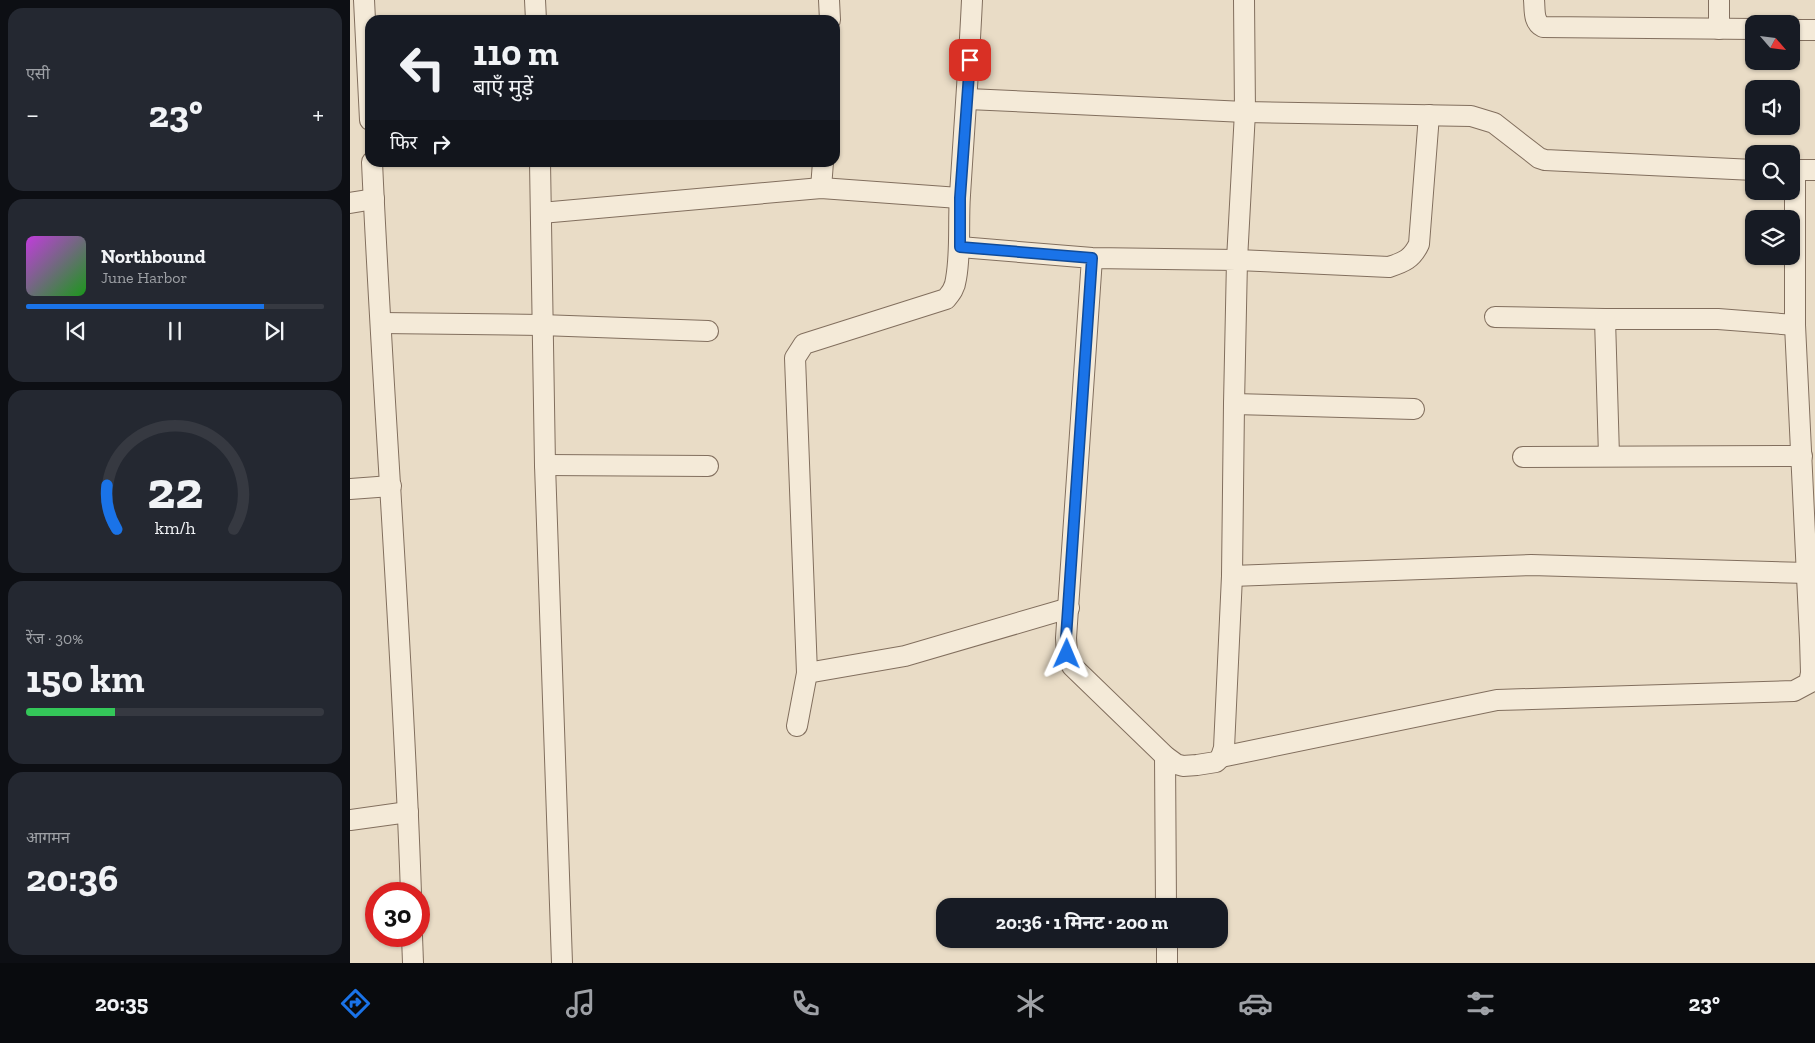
<!DOCTYPE html>
<html lang="hi">
<head>
<meta charset="utf-8">
<style>
	:root { --surface:#171b24; --page:#242831; --text:#f1f3f6; --muted:#9ea1a6; --line:#363941; --accent:#1a73e8 }
	body { margin:0; font-family:"Zilla Slab","Noto Sans Devanagari",serif; background:var(--page); color:var(--text); height:100vh; display:flex; flex-direction:column; font-size:19px; white-space:nowrap }
	* { box-sizing:border-box; margin:0 }
	p { font-size:16px; color:var(--muted) }
	.icon { flex:none; width:28px; height:28px; fill:none; stroke:currentColor; stroke-width:2; stroke-linecap:round; stroke-linejoin:round }
	.map { position:relative; flex:1; overflow:hidden }
	.side { display:flex; flex-direction:column; gap:8px; padding:8px; background:#0d0f14; width:350px }
	.side>* { flex:none }
	.guide { position:absolute; left:15px; top:15px; width:475px; height:152px; border-radius:15px; box-shadow:0 1px 4px #0004; background:#171b24; color:var(--text); overflow:hidden }
	.needle { width:32px; rotate:118deg }
	.fabs { position:absolute; left:1395px; top:15px; display:grid; gap:10px }
	.fabs a { display:grid; place-items:center; width:55px; height:55px; border-radius:10px; background:var(--surface); box-shadow:0 1px 4px #0004; font-size:25px }
	.speed { position:absolute; left:15px; top:882px; display:flex; gap:10px; font-size:25px; font-weight:700; text-align:center }
	.speed>* { display:grid; place-content:center; width:65px; height:65px; border-radius:50%; background:var(--surface); box-shadow:0 1px 4px #0004; line-height:1 }
	.speed .limit { border:8px solid #d22; background:#fff; color:#111 }
	.pin { position:absolute; display:grid; place-items:center; width:42px; height:42px; color:#fff; margin:-21px; border-radius:10px; box-shadow:0 2px 8px #0006 }
	.me { position:absolute; width:55px; margin:-28px; rotate:1deg; stroke-linejoin:round; filter:drop-shadow(0 0 4px #0008) }
	.turn { display:flex; align-items:center; gap:18px; height:105px; padding:0 25px; font-size:22px }
	.turn .icon { width:65px; height:65px; stroke-width:2.5 }
	.turn b { display:block; font-size:35px; line-height:42px }
	.then { display:flex; align-items:center; height:48px; padding:0 25px; background:#0003; gap:10px; font-size:19px }
	.big { font-size:38px; font-weight:700; line-height:1.1 }
	.side .card { flex:1; display:flex; flex-direction:column; justify-content:center; gap:8px; min-width:0; padding:0 18px; border-radius:15px; background:var(--page) }
	.side .dial { align-items:center; gap:0 }
	.dial svg { height:130px; overflow:visible; fill:none; stroke:var(--line); stroke-width:7; stroke-linecap:round; text-anchor:middle }
	.dial text { fill:var(--text); stroke:none }
	.song { display:flex; align-items:center; gap:15px }
	.cover { width:60px; height:60px; border-radius:8px; background:linear-gradient(135deg,hsl(290 70% 55%),hsl(120 70% 35%)) }
	.played { height:5px; border-radius:2px; background:linear-gradient(90deg,var(--accent) 80%,var(--line) 80%) }
	.keys { display:flex; justify-content:space-around; direction:ltr }
	.heat { display:flex; justify-content:space-between; align-items:center; font-size:28px; direction:ltr }
	.charge { height:8px; border-radius:4px; background:linear-gradient(90deg,#34c759 30%,var(--line) 0) }
	.trip { position:absolute; left:586px; top:898px; width:292px; height:50px; border-radius:15px; background:var(--surface); box-shadow:0 1px 4px #0004; font-weight:700; line-height:50px; text-align:center }
	.menu { display:flex; height:80px; justify-content:space-around; align-items:center; background:#090b0e; color:var(--muted) }
	.menu .icon { width:35px; height:35px }
	.menu .active { color:var(--accent) }
	.menu b { font-size:22px; color:var(--text) }
	main { display:flex; flex:1; min-height:0 }
	.map>svg:first-child { display:block }
	.lines { fill:none; stroke-linecap:round; stroke-linejoin:round }
	.street-casing { stroke:#826f5e; stroke-width:22 }
	.street { stroke:#f4ead8; stroke-width:20 }
	.route-casing { stroke:#114b97; stroke-width:12 }
	.route { stroke:#1a73e8; stroke-width:9 }
</style>
</head>
<body>
<main>
<section class="side">
<div class="card"><p>एसी</p>
<div class="heat"><a>−</a><b class="big">23°</b><a>+</a></div>
</div>
<div class="card">
<div class="song"><i class="cover"></i><div><b>Northbound</b><p>June Harbor</p></div></div>
<div class="played"></div>
<div class="keys"><svg class="icon" aria-label="previous" viewBox="0 0 24 24"><path d="M18 5L8 12l10 7zM5 5v14"/></svg><svg class="icon" aria-label="pause" viewBox="0 0 24 24"><path d="M8 5v14M16 5v14"/></svg><svg class="icon" aria-label="next" viewBox="0 0 24 24"><path d="M6 5l10 7-10 7zM19 5v14"/></svg></div>
</div>
<div class="card dial"><svg viewBox="0 0 100 80">
<path d="M14 69A42 42 0 1 1 86 69"/>
<path d="M14 69A42 42 0 0 1 8 42" stroke="#1a73e8"/>
<text x="50" y="56" font-size="32" font-weight="700">22</text>
<text x="50" y="72" font-size="11">km/h</text>
</svg></div>
<div class="card"><p>रेंज · 30%</p><b class="big">150 km</b><div class="charge"></div></div>
<div class="card"><p>आगमन</p><b class="big">20:36</b></div>
</section>
<div class="map">
<svg width="1465" height="963" viewBox="0 0 1465 963">
	<rect width="100%" height="100%" fill="#e9dcc6"/>
	<g class="lines">
		<g class="street-casing">
			<g id="street">
				<polyline points="14,0 20,120"/>
				<polyline points="185,0 186,20"/>
				<polyline points="479,0 480,20"/>
				<path d="M894 0 895 112 887 260 1039 267C1054 262 1062 259 1069 244L1079 115"/>
				<path d="M1184 0C1185 10 1183 22 1193 27L1404 29"/>
				<polyline points="1369,0 1369,29"/>
				<polyline points="1441,30 1465,30"/>
				<polyline points="618,99 895,112 1121,116 1144,123 1189,158 1195,160 1404,170"/>
				<path d="M22 162C33 406 53 650 61 894"/>
				<polyline points="190,162 195,465 212,963"/>
				<polyline points="471,188 473,162"/>
				<polyline points="0,203 24,199"/>
				<polyline points="191,213 471,188 609,198"/>
				<polyline points="610,247 742,258 887,260 884,404 882,576 874,748 871,757 866,762 847,765 833,766 826,764 815,756 722,666 717,654 716,638 742,258"/>
				<polyline points="1145,317 1255,319 1368,319 1445,325"/>
				<polyline points="1255,319 1259,456"/>
				<polyline points="31,323 191,325 358,331"/>
				<polyline points="884,404 1064,409"/>
				<polyline points="1173,457 1452,456"/>
				<polyline points="195,465 358,466"/>
				<polyline points="0,489 41,486"/>
				<polyline points="882,576 1181,565 1458,573"/>
				<polyline points="457,673 555,656 719,608"/>
				<path d="M447 726 457 673 445 358 454 344 596 299C601 293 605 288 606 279 611 251 608 223 610 195 614 130 619 65 622 0"/>
				<polyline points="815,756 816,906"/>
				<polyline points="871,757 1147,700 1444,691 1459,683 1461,673 1460,639 1445,325 1445,175 1446,172 1450,170 1465,170"/>
				<polyline points="0,820 58,812"/>
				<polyline points="62,936 63,963"/>
				<polyline points="817,939 817,963"/>
			</g>
		</g>
		<use href="#street" class="street"/>
	</g>
	<g class="lines">
		<g class="route-casing">
			<polyline id="route" points="620,60 610,198 610,247 742,258 716,638 717,654"/>
		</g>
		<use href="#route" class="route"/>
	</g>
</svg>
<div class="fabs">
<a><svg class="needle" viewBox="-14 -14 28 28"><path d="M0-13l5 13h-10z" fill="#e53935"/><path d="M0 13l5-13h-10z" fill="#9ea1a6"/></svg></a>
<a><svg class="icon" aria-label="sound" viewBox="0 0 24 24"><path d="M4 9h4l5-4v14l-5-4H4zM17 9q2 3 0 6"/></svg></a>
<a><svg class="icon" aria-label="search" viewBox="0 0 24 24"><circle cx="10" cy="10" r="6"/><path d="M15 15l6 6"/></svg></a>
<a><svg class="icon" aria-label="layers" viewBox="0 0 24 24"><path d="M12 4l9 5-9 5-9-5zM3 14l9 5 9-5"/></svg></a>
</div>
<div class="speed"><div class="limit">30</div></div>
<div class="pin" style="left:620px;top:60px;background:#d93025"><svg class="icon" aria-label="arrive" viewBox="0 0 24 24"><path d="M6 21V4h12l-3 4 3 4H6"/></svg></div>
<svg class="me" style="left:717px;top:654px" viewBox="-20 -20 40 40"><path d="M0-17L14 15 0 8-14 15z" fill="#1a73e8" stroke="#fff" stroke-width="4"/></svg>
<div class="trip">20:36 · 1 मिनट · 200 m</div>
<div class="guide">
<div class="turn"><svg class="icon" aria-label="left" viewBox="0 0 24 24"><path d="M17 20v-9H6M10 6l-5 5 5 5"/></svg><div><b>110 m</b>बाएँ मुड़ें</div></div>
<div class="then">फिर<svg class="icon" aria-label="right" viewBox="0 0 24 24"><path d="M7 20v-9h11M14 6l5 5-5 5"/></svg></div>
</div>
</div>
</main>
<nav class="menu">
<b>20:35</b>
<svg class="icon active" aria-label="directions" viewBox="0 0 24 24"><path d="M12 3l9 9-9 9-9-9zM9 14v-3h6M13 9l2 2-2 2"/></svg>
<svg class="icon" aria-label="music" viewBox="0 0 24 24"><path d="M9 18V5l10-2v13"/><circle cx="6" cy="18" r="3"/><circle cx="16" cy="16" r="3"/></svg>
<svg class="icon" aria-label="phone" viewBox="0 0 24 24"><path d="M5 4h4l2 5-3 2q2 4 5 5l2-3 5 2v4C11 20 4 13 5 4z"/></svg>
<svg class="icon" aria-label="climate" viewBox="0 0 24 24"><path d="M12 3v18M4 7l16 10M4 17L20 7"/></svg>
<svg class="icon" aria-label="car" viewBox="0 0 24 24"><path d="M5 17H2v-5l4-1 3-4h7l3 4 3 1v5h-3M9 17h6M6 11h13"/><circle cx="7" cy="17" r="2"/><circle cx="17" cy="17" r="2"/></svg>
<svg class="icon" aria-label="filters" viewBox="0 0 24 24"><path d="M4 7h16M4 17h16"/><circle cx="9" cy="7" r="2"/><circle cx="15" cy="17" r="2"/></svg>
<b>23°</b>
</nav>
</body>
</html>
